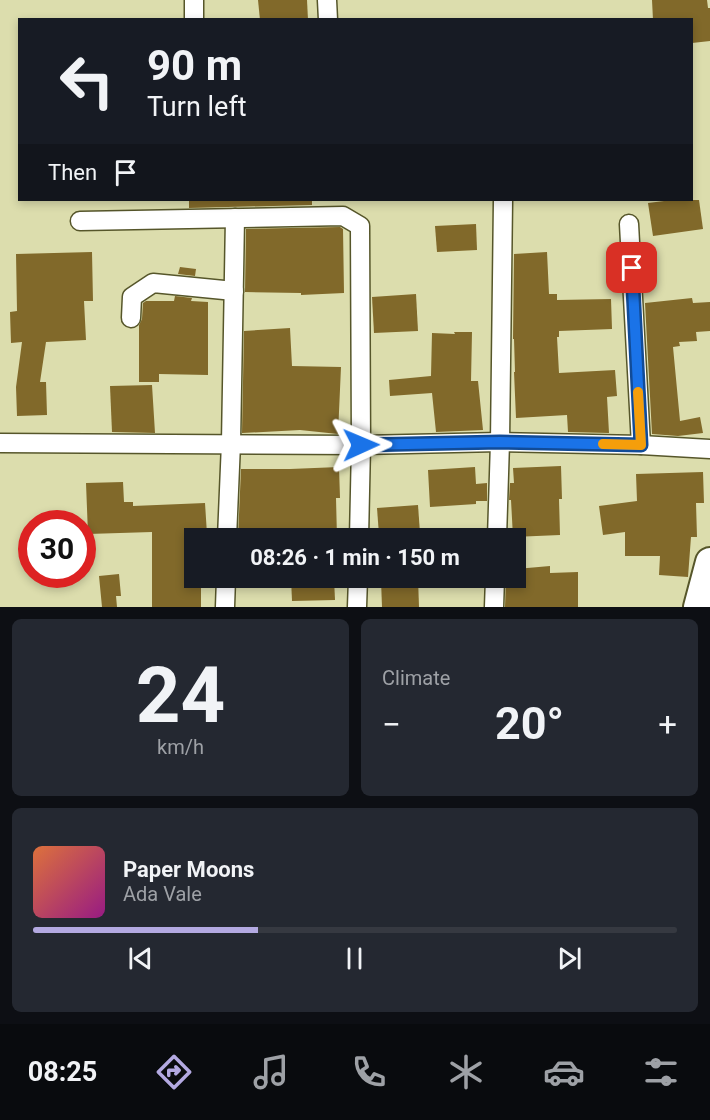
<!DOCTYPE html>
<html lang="en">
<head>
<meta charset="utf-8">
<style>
	:root { --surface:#171b24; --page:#242831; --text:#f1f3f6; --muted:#9ea1a6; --line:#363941; --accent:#b3a9e1 }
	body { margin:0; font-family:Roboto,sans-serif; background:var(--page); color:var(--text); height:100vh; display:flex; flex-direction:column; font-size:22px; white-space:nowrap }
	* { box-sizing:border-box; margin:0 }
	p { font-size:20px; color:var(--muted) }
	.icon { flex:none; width:33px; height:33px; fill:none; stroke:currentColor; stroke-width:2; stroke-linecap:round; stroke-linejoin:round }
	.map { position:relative; height:607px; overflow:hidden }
	.details { display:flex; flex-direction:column; gap:12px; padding:12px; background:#0d0f14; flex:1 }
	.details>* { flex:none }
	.hud { position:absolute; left:18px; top:18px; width:675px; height:183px; border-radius:0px; box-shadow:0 3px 9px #0003; background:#171b24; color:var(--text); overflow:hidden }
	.speed { position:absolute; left:18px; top:510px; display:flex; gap:12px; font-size:30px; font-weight:700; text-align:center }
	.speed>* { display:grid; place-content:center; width:78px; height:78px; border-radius:50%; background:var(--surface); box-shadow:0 3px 9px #0003; line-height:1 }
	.speed .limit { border:9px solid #d22; background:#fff; color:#111 }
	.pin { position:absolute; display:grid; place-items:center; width:51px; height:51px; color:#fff; margin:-26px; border-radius:12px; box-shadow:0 3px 9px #0006 }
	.me { position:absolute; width:66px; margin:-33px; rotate:89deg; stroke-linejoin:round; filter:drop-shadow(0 0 4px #0008) }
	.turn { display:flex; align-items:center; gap:21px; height:126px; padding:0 30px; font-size:27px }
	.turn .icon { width:78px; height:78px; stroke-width:2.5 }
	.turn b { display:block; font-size:42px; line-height:51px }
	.then { display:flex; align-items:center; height:57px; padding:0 30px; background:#0003; gap:12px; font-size:22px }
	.big { font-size:45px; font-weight:700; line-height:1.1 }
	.details .tile { flex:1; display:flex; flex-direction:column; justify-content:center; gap:9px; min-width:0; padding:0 21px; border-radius:9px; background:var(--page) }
	.details .dial { align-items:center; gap:0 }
	.dial b { font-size:78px; line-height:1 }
	.song { display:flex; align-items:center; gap:18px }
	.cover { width:72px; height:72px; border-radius:9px; background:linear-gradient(135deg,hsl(20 70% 55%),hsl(310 70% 35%)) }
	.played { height:6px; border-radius:3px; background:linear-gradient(90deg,var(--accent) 35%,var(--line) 35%) }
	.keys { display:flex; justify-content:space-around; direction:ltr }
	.heat { display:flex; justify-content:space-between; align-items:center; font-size:33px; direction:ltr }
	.details .tiles { flex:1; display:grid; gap:12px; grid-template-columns:1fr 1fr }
	.tile:last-child { grid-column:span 2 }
	.trip { position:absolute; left:184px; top:528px; width:342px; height:60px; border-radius:0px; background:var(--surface); box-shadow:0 3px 9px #0003; font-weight:700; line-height:60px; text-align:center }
	.tab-bar { display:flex; height:96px; justify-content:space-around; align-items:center; background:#090b0e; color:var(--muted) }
	.tab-bar .icon { width:42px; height:42px }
	.tab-bar .active { color:var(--accent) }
	.tab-bar b { font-size:27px; color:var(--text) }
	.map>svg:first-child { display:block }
	.building { fill:#81692a }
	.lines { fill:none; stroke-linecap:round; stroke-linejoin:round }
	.minor-casing { stroke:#56562a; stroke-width:21 }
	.primary-casing { stroke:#56562a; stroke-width:32 }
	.minor { stroke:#fff; stroke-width:18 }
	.primary { stroke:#fff; stroke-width:28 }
	.route-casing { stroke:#114b97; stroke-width:15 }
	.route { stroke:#1a73e8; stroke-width:10 }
	.slow { stroke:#f59e0b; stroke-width:10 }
</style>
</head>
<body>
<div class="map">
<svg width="710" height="607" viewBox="0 0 710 607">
	<rect width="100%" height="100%" fill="#dcddad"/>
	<g class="building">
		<polygon points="258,0 307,0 308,20 260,20"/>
		<polygon points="652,0 707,0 708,8 710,8 710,41 692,43 692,20 653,20"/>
		<polygon points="189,200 312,200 312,205 189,208"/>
		<polygon points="672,200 699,200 703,229 653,236 648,203"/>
		<polygon points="476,224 477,250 437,252 435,226"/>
		<polygon points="340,227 343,229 344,293 301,295 301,293 245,292 246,229"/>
		<polygon points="92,252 93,301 84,301 86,340 46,342 40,382 46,382 47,415 17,416 16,387 22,342 11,343 10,312 17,311 16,254"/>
		<polygon points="547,252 549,294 557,294 557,300 611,299 612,329 559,331 559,337 557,337 559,373 615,370 617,396 607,397 609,433 568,432 567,415 516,418 514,372 515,372 514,339 513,339 514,254"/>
		<polygon points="180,267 196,269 195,276 178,274"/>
		<polygon points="416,294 418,331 374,333 372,297"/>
		<polygon points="175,296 192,298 191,301 208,302 208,375 159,374 159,382 139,382 139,325 142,319 143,303 146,301 174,301"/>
		<polygon points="692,298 693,303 710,302 710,331 696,332 697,341 679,342 680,346 673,347 680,421 700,417 703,433 678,436 652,434 645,303"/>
		<polygon points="290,328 292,366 341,367 338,434 300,430 242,433 244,331"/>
		<polygon points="454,332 472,332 471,381 478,381 483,430 436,432 432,393 390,396 389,380 431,376 432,333 455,334"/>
		<polygon points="152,385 155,433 112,432 110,386"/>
		<polygon points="561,466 562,499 559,499 560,535 513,537 511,500 509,500 510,483 514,483 513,468"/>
		<polygon points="339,467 340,498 336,498 337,538 295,538 295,537 238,538 241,469 290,469"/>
		<polygon points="475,467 476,484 487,483 487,501 476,501 476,504 430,507 428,470"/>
		<polygon points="703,472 704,503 696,503 697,537 691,537 688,577 659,575 660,556 625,556 625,532 603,535 599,506 637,501 636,474"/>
		<polygon points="123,482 124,502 133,502 133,506 205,503 207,534 195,534 195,578 201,578 201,607 152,607 152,532 88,534 86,483"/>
		<polygon points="418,505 420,533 379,535 377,508"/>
		<polygon points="550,566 550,573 578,572 578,607 505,607 506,578 516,578 516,569"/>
		<polygon points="119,574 121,596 116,596 117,607 102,607 99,576"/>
		<polygon points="291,578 334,578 335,600 292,601"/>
		<polygon points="418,578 419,607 382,607 381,580"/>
	</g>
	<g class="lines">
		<g class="minor-casing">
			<g id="minor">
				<polyline points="194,0 194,20"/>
				<polyline points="327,0 328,20"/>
				<polyline points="80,221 343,216 360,226 361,445 359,538"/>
				<polyline points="629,224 641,445"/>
				<polyline points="131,318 132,297 153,283 234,291"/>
				<polyline points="0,443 361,445 500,442 641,445 710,449"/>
				<polyline points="227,538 231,443 235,218"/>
				<polyline points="497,538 500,442 503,200"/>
				<polyline points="225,607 226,578"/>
				<polyline points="357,607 358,578"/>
				<polyline points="494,607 495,578"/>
			</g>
		</g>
		<g class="primary-casing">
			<polyline id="primary" points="698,607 710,562"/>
		</g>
		<use href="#minor" class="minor"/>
		<use href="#primary" class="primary"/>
	</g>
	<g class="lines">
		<g class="route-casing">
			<polyline id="route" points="361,445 500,442 641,445 632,268"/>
		</g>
		<use href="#route" class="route"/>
		<polyline class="slow" points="603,444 641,445 638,392"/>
	</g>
</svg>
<div class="speed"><div class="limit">30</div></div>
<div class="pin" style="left:632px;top:268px;background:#d93025"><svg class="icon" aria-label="arrive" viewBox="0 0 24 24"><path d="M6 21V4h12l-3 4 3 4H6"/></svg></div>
<svg class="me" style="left:361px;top:445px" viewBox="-20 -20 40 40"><path d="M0-17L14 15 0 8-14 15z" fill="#1a73e8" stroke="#fff" stroke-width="4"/></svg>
<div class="trip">08:26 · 1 min · 150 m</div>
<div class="hud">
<div class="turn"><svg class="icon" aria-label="left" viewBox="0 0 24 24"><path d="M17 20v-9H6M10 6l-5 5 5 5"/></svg><div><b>90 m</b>Turn left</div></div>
<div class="then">Then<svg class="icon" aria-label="arrive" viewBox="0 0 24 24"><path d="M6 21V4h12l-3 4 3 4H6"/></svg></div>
</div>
</div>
<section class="details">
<div class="tiles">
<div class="tile dial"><b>24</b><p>km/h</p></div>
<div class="tile"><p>Climate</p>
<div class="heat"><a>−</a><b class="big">20°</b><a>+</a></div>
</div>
<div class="tile">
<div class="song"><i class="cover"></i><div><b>Paper Moons</b><p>Ada Vale</p></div></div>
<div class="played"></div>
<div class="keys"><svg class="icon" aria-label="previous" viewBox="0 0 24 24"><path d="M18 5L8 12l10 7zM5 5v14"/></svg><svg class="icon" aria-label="pause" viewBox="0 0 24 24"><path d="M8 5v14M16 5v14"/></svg><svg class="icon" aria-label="next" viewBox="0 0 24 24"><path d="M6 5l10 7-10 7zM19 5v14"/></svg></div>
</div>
</div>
</section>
<nav class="tab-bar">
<b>08:25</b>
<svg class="icon active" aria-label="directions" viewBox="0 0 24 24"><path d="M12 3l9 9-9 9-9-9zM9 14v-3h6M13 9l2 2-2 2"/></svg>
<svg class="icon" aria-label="music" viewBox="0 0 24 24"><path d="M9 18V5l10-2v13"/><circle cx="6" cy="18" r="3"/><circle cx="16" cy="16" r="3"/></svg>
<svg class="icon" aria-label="phone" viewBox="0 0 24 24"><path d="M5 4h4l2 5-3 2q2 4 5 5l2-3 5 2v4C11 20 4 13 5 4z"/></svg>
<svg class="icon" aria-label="climate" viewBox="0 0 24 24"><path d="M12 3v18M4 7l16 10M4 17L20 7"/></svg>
<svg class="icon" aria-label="car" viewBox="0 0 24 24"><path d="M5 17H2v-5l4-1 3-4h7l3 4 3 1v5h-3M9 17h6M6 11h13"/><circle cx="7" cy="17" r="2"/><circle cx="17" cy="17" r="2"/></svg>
<svg class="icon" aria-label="filters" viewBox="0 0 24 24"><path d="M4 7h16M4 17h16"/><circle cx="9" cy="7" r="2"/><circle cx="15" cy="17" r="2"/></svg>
</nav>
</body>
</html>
